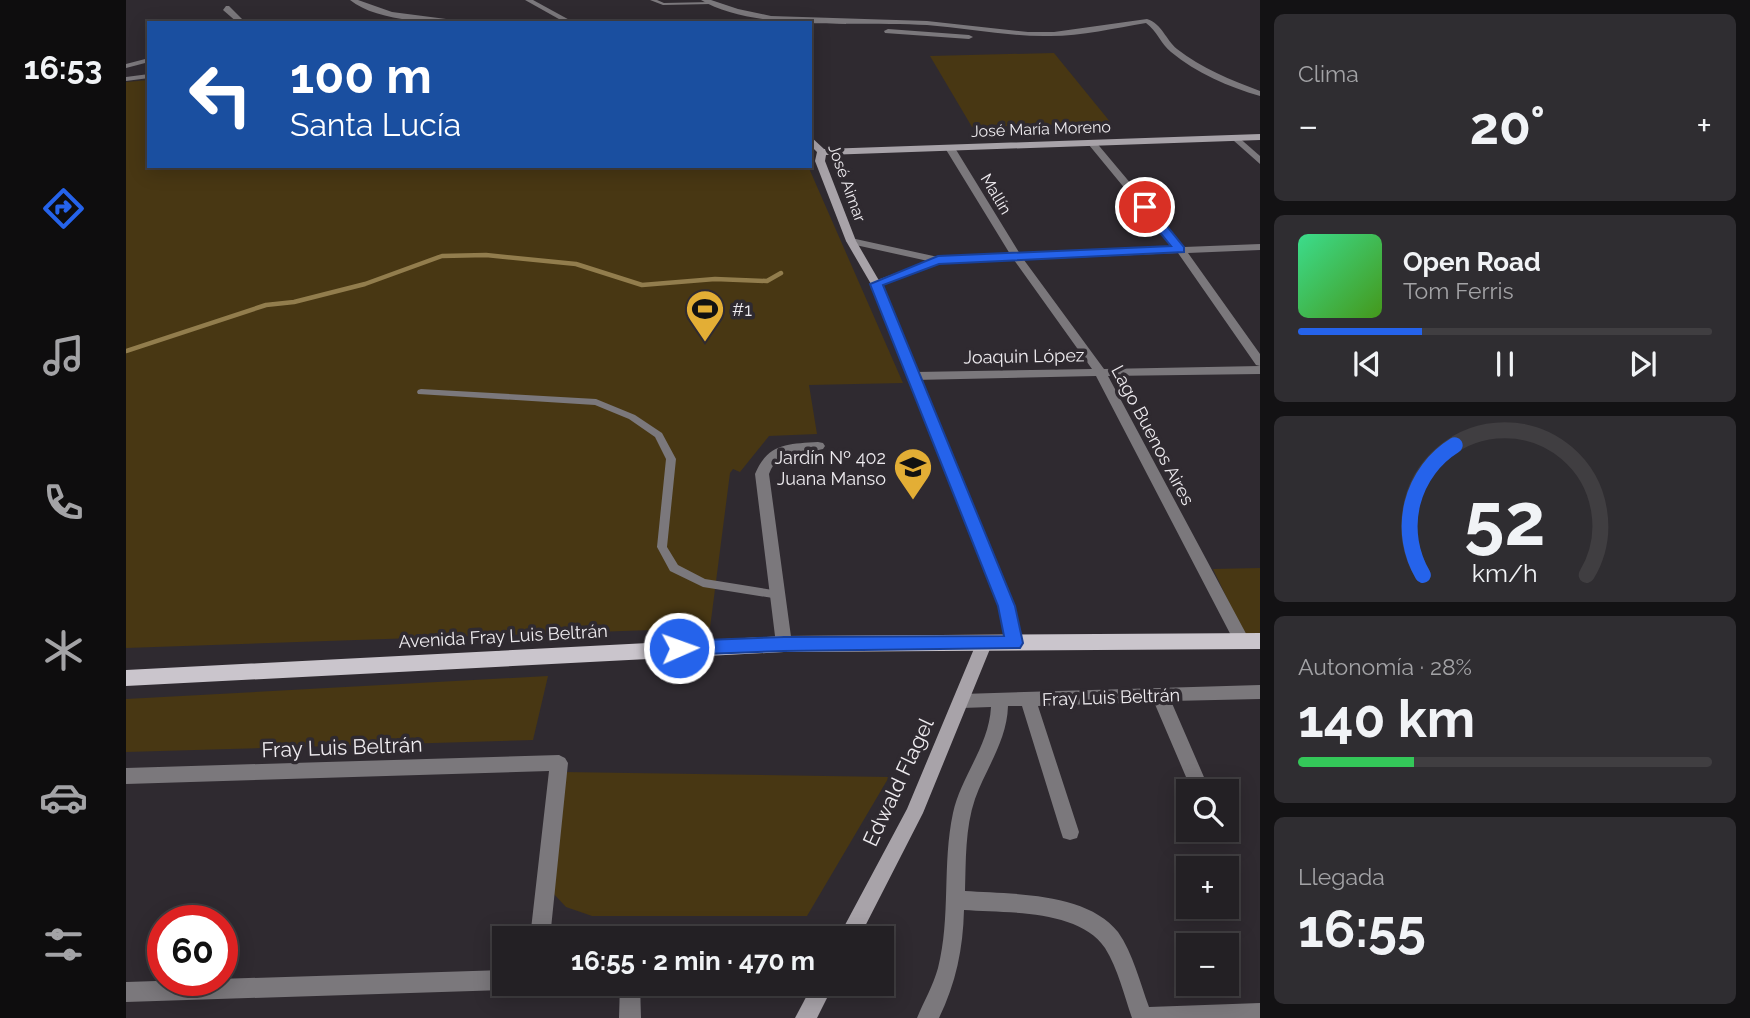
<!DOCTYPE html>
<html lang="es">
<head>
<meta charset="utf-8">
<style>
	:root { --surface:#232024; --page:#2f2d31; --text:#f1f3f6; --muted:#a3a3a6; --line:#403e41; --accent:#2563eb }
	body { margin:0; font-family:Raleway,sans-serif; background:var(--page); color:var(--text); height:100vh; display:flex; flex-direction:column; font-size:26px; white-space:nowrap }
	* { box-sizing:border-box; margin:0 }
	p { font-size:23px; color:var(--muted) }
	.icon { flex:none; width:38px; height:38px; fill:none; stroke:currentColor; stroke-width:2; stroke-linecap:round; stroke-linejoin:round }
	.map { position:relative; flex:1; overflow:hidden }
	.sheet { display:flex; flex-direction:column; gap:14px; padding:14px; background:#131214; width:490px }
	.sheet>* { flex:none }
	.top-card { position:absolute; left:21px; top:21px; width:665px; height:147px; border-radius:0px; box-shadow:0 4px 18px #0003,0 0 0 2px var(--line); background:#1a4fa0; color:#fff; overflow:hidden }
	.tools { position:absolute; left:1050px; top:779px; display:grid; gap:14px }
	.tools a { display:grid; place-items:center; width:63px; height:63px; border-radius:0px; background:var(--surface); box-shadow:0 4px 18px #0003,0 0 0 2px var(--line); font-size:35px }
	.speed { position:absolute; left:21px; top:905px; display:flex; gap:14px; font-size:35px; font-weight:700; text-align:center }
	.speed>* { display:grid; place-content:center; width:91px; height:91px; border-radius:50%; background:var(--surface); box-shadow:0 4px 18px #0003,0 0 0 2px var(--line); line-height:1 }
	.speed .limit { border:10px solid #d22; background:#fff; color:#111 }
	.pin { position:absolute; display:grid; place-items:center; width:60px; height:60px; color:#fff; margin:-30px; border:4px solid #fff; border-radius:50%; box-shadow:0 2px 7px #0007 }
	.me { position:absolute; width:77px; margin:-38px; rotate:88deg; stroke-linejoin:round; filter:drop-shadow(0 0 5px #0008) }
	.turn { display:flex; align-items:center; gap:24px; height:147px; padding:0 28px; font-size:32px }
	.turn .icon { width:91px; height:91px; stroke-width:2.5 }
	.turn b { display:block; font-size:49px; line-height:60px }
	.big { font-size:52px; font-weight:700; line-height:1.1 }
	.sheet .tile { flex:1; display:flex; flex-direction:column; justify-content:center; gap:10px; min-width:0; padding:0 24px; border-radius:10px; background:var(--page) }
	.sheet .dial { align-items:center; gap:0 }
	.dial svg { height:182px; overflow:visible; fill:none; stroke:var(--line); stroke-width:7; stroke-linecap:round; text-anchor:middle }
	.dial text { fill:var(--text); stroke:none }
	.song { display:flex; align-items:center; gap:21px }
	.cover { width:84px; height:84px; border-radius:10px; background:linear-gradient(135deg,hsl(150 70% 55%),hsl(100 70% 35%)) }
	.played { height:7px; border-radius:4px; background:linear-gradient(90deg,var(--accent) 30%,var(--line) 30%) }
	.keys { display:flex; justify-content:space-around; direction:ltr }
	.heat { display:flex; justify-content:space-between; align-items:center; font-size:38px; direction:ltr }
	.charge { height:10px; border-radius:5px; background:linear-gradient(90deg,#34c759 28%,var(--line) 0) }
	.trip { position:absolute; left:366px; top:926px; width:402px; height:70px; border-radius:0px; background:var(--surface); box-shadow:0 4px 18px #0003,0 0 0 2px var(--line); font-weight:700; line-height:70px; text-align:center }
	main { display:flex; flex:1; min-height:0 }
	.tabs { display:flex; flex-direction:column; width:126px; justify-content:space-around; align-items:center; background:#0e0d0e; color:var(--muted) }
	.tabs .icon { width:49px; height:49px }
	.tabs .selected { color:var(--accent) }
	.tabs b { font-size:32px; color:var(--text) }
	.map>svg:first-child { display:block }
	.green { fill:#483713 }
	.lines { fill:none; stroke-linecap:round; stroke-linejoin:round }
	.stream { stroke:#927d4d; stroke-width:4.5 }
	.lane { fill:#7b787c; fill-rule:evenodd }
	.street { fill:#7b787c; fill-rule:evenodd }
	.secondary { fill:#a8a3a9; fill-rule:evenodd }
	.primary { fill:#cac5cc; fill-rule:evenodd }
	.route { fill:#2563eb; stroke:#184099; stroke-width:2 }
	.labels { text-anchor:middle; dominant-baseline:central; stroke-width:7; stroke-linejoin:round; paint-order:stroke }
	.far-street-label { font-size:16px; fill:#eeebef; stroke:#2f2a30 }
	.poi-label { font-size:18px; fill:#eeebef; stroke:#2f2a30; text-anchor:start }
	.street-label { font-size:18px; fill:#eeebef; stroke:#2f2a30 }
	.near-street-label { font-size:21px; fill:#eeebef; stroke:#2f2a30 }
</style>
</head>
<body>
<main>
<nav class="tabs">
<b>16:53</b>
<svg class="icon selected" aria-label="directions" viewBox="0 0 24 24"><path d="M12 3l9 9-9 9-9-9zM9 14v-3h6M13 9l2 2-2 2"/></svg>
<svg class="icon" aria-label="music" viewBox="0 0 24 24"><path d="M9 18V5l10-2v13"/><circle cx="6" cy="18" r="3"/><circle cx="16" cy="16" r="3"/></svg>
<svg class="icon" aria-label="phone" viewBox="0 0 24 24"><path d="M5 4h4l2 5-3 2q2 4 5 5l2-3 5 2v4C11 20 4 13 5 4z"/></svg>
<svg class="icon" aria-label="climate" viewBox="0 0 24 24"><path d="M12 3v18M4 7l16 10M4 17L20 7"/></svg>
<svg class="icon" aria-label="car" viewBox="0 0 24 24"><path d="M5 17H2v-5l4-1 3-4h7l3 4 3 1v5h-3M9 17h6M6 11h13"/><circle cx="7" cy="17" r="2"/><circle cx="17" cy="17" r="2"/></svg>
<svg class="icon" aria-label="filters" viewBox="0 0 24 24"><path d="M4 7h16M4 17h16"/><circle cx="9" cy="7" r="2"/><circle cx="15" cy="17" r="2"/></svg>
</nav>
<div class="map">
<svg width="1134" height="1018" viewBox="0 0 1134 1018">
	<rect width="100%" height="100%" fill="#2f2a30"/>
	<g class="green">
		<polygon points="928,53 985,123 846,127 804,56"/>
		<polygon points="23,80 23,166 682,166 777,383 683,385 691,434 643,436 614,472 607,469 604,473 584,628 0,648 0,82"/>
		<polygon points="1134,568 1134,636 1119,636 1087,569"/>
		<polygon points="422,676 407,740 0,752 0,699"/>
		<polygon points="436,772 763,777 681,916 466,916 440,907 425,891"/>
	</g>
	<g class="lines">
		<polyline class="stream" points="0,351 140,305 168,302 239,284 316,256 360,255 450,264 516,285 589,279 641,281 655,273"/>
		<g class="lane">
			<polygon points="524,0 531,0 538,3 585,2 587,3 585,4 537,5"/>
			<polygon points="295,389 470,399 509,415 536,433 550,459 541,547 552,565 579,579 653,591 657,592 658,595 657,598 653,599 577,587 544,571 531,547 540,459 529,437 503,419 469,405 292,394 291,392 292,390"/>
		</g>
		<g class="street">
			<path d="M224 0H232L266 12 351 23C316 23 252 23 224 0Z"/>
			<polygon points="399,0 407,0 449,23 440,23"/>
			<path d="M575 0H585L612 9 645 16 801 21 902 32H928L1021 19C1036 24 1040 40 1051 49 1075 68 1105 80 1134 91V96C1103 87 1070 73 1045 52 1035 44 1031 31 1020 23 989 28 956 36 924 36 883 37 842 28 801 25 737 21 628 32 575 0Z"/>
			<polygon points="100,6 103,6 120,23 112,23 97,10"/>
			<polygon points="762,29 843,35 847,37 843,39 759,33 758,31"/>
			<polygon points="23,58 23,62 0,68 0,64"/>
			<polygon points="23,74 23,78 0,81 0,77"/>
			<polygon points="1110,135 1134,156 1134,164 1107,140 1106,138"/>
			<polygon points="966,140 969,141 1058,247 1134,244 1134,250 1062,253 1134,354 1134,366 1130,365 1052,253 898,260 978,369 1134,366 1134,374 982,376 1124,641 1122,645 1116,647 1110,645 970,376 789,380 783,376 789,372 966,369 888,260 815,263 750,287 745,284 746,282 802,261 725,244 720,241 725,238 812,257 884,254 819,148 824,145 829,148 894,254 1047,247 963,145 963,141"/>
			<path d="M692 442 697 443 699 446 697 449C673 455 654 446 643 474L666 644 664 648 658 650 652 648 650 644 629 474C642 443 662 444 692 442Z"/>
			<path d="M1134 685V699L1045 701 1084 791H1066L1028 702 912 706 953 832 951 838 944 840 937 838 935 832 896 706H882C881 741 860 768 849 799 839 828 840 861 839 891 885 894 961 892 992 932 1007 953 1014 983 1023 1007L1134 1003V1018H1006C998 995 992 969 979 948 953 909 880 913 838 910 837 949 830 983 813 1018H791C798 1001 807 986 812 968 825 917 816 864 827 813 835 776 863 746 865 707L836 708 830 706 828 701 830 696 836 694Z"/>
			<polygon points="433,755 439,758 442,763 424,938 404,938 423,771 0,784 0,768"/>
			<polygon points="378,970 378,984 387,984 385,987 378,990 0,1002 0,982"/>
			<polygon points="494,984 514,984 515,1018 493,1018"/>
		</g>
		<g class="secondary">
			<polygon points="1134,134 1134,140 700,155 699,161 730,241 755,284 888,606 896,643 894,647 888,649 882,647 872,606 745,284 720,241 689,161 691,152 684,145 684,136 698,149"/>
			<polygon points="858,638 864,640 866,644 797,813 733,938 712,938 781,809 850,644 852,640"/>
			<polygon points="687,984 708,984 691,1018 669,1018"/>
		</g>
		<polygon class="primary" points="1134,633 1134,649 658,652 0,686 0,670 658,636"/>
	</g>
	<polygon class="route" points="1019,203 1023,204 1058,247 1058,252 813,264 757,285 889,606 897,643 894,648 658,651 553,655 547,653 544,648 547,643 553,641 658,637 878,636 872,606 744,284 812,256 1045,246 1013,207"/>
	<defs>
		<g id="stadium-pin" transform="scale(2.0125)"><path d="M0 17L-7.5 6A9.5 9.5 0 1 1 7.5 6Z" fill="#e3ae35" stroke="#2f2a30"/><path d="M0-5a6.5 5 0 1 0 0 10a6.5 5 0 1 0 0-10ZM-3.5-1.8h7v3.6h-7Z" fill="#111"/></g>
		<g id="school-pin" transform="scale(2.0125)"><path d="M0 17L-7.5 6A9.5 9.5 0 1 1 7.5 6Z" fill="#e3ae35" stroke="#2f2a30"/><path d="M0-5L7-2L0 1L-7-2ZM-4 1L0 2.5L4 1V4Q0 6-4 4Z" fill="#111"/></g>
	</defs>
	<g fill-rule="evenodd">
		<use href="#stadium-pin" x="579" y="309"/>
		<use href="#school-pin" x="787" y="467"/>
	</g>
	<g class="labels">
		<g class="far-street-label">
			<text transform="translate(915 129) rotate(-2)">José María Moreno</text>
			<text transform="translate(721 183) rotate(70)">José Aimar</text>
			<text transform="translate(870 194) rotate(59)">Mallín</text>
		</g>
		<g class="poi-label">
			<text x="606" y="309">#1</text>
			<text x="760" y="457" text-anchor="end">Jardín Nº 402<tspan x="760" dy="21">Juana Manso</tspan></text>
		</g>
		<g class="street-label">
			<text transform="translate(898 356) rotate(-1)">Joaquin López</text>
			<text transform="translate(1027 435) rotate(62)">Lago Buenos Aires</text>
			<text transform="translate(377 636) rotate(-3)">Avenida Fray Luis Beltrán</text>
			<text transform="translate(985 697) rotate(-2)">Fray Luis Beltrán</text>
		</g>
		<g class="near-street-label">
			<text transform="translate(216 747) rotate(-2)">Fray Luis Beltrán</text>
			<text transform="translate(772 782) rotate(-65)">Edwald Flagel</text>
		</g>
	</g>
</svg>
<div class="tools">
<a><svg class="icon" aria-label="search" viewBox="0 0 24 24"><circle cx="10" cy="10" r="6"/><path d="M15 15l6 6"/></svg></a>
<a>+</a>
<a>−</a>
</div>
<div class="speed"><div class="limit">60</div></div>
<div class="pin" style="left:1019px;top:207px;background:#d93025"><svg class="icon" aria-label="arrive" viewBox="0 0 24 24"><path d="M6 21V4h12l-3 4 3 4H6"/></svg></div>
<svg class="me" style="left:553px;top:648px" viewBox="-20 -20 40 40"><circle r="17" fill="#2563eb" stroke="#fff" stroke-width="3"/><path d="M0-11L8 9 0 5-8 9z" fill="#fff"/></svg>
<div class="trip">16:55 · 2 min · 470 m</div>
<div class="top-card">
<div class="turn"><svg class="icon" aria-label="left" viewBox="0 0 24 24"><path d="M17 20v-9H6M10 6l-5 5 5 5"/></svg><div><b>100 m</b>Santa Lucía</div></div>
</div>
</div>
<section class="sheet">
<div class="tile"><p>Clima</p>
<div class="heat"><a>−</a><b class="big">20°</b><a>+</a></div>
</div>
<div class="tile">
<div class="song"><i class="cover"></i><div><b>Open Road</b><p>Tom Ferris</p></div></div>
<div class="played"></div>
<div class="keys"><svg class="icon" aria-label="previous" viewBox="0 0 24 24"><path d="M18 5L8 12l10 7zM5 5v14"/></svg><svg class="icon" aria-label="pause" viewBox="0 0 24 24"><path d="M8 5v14M16 5v14"/></svg><svg class="icon" aria-label="next" viewBox="0 0 24 24"><path d="M6 5l10 7-10 7zM19 5v14"/></svg></div>
</div>
<div class="tile dial"><svg viewBox="0 0 100 80">
<path d="M14 69A42 42 0 1 1 86 69"/>
<path d="M14 69A42 42 0 0 1 28 12" stroke="#2563eb"/>
<text x="50" y="56" font-size="32" font-weight="700">52</text>
<text x="50" y="72" font-size="11">km/h</text>
</svg></div>
<div class="tile"><p>Autonomía · 28%</p><b class="big">140 km</b><div class="charge"></div></div>
<div class="tile"><p>Llegada</p><b class="big">16:55</b></div>
</section>
</main>
</body>
</html>
